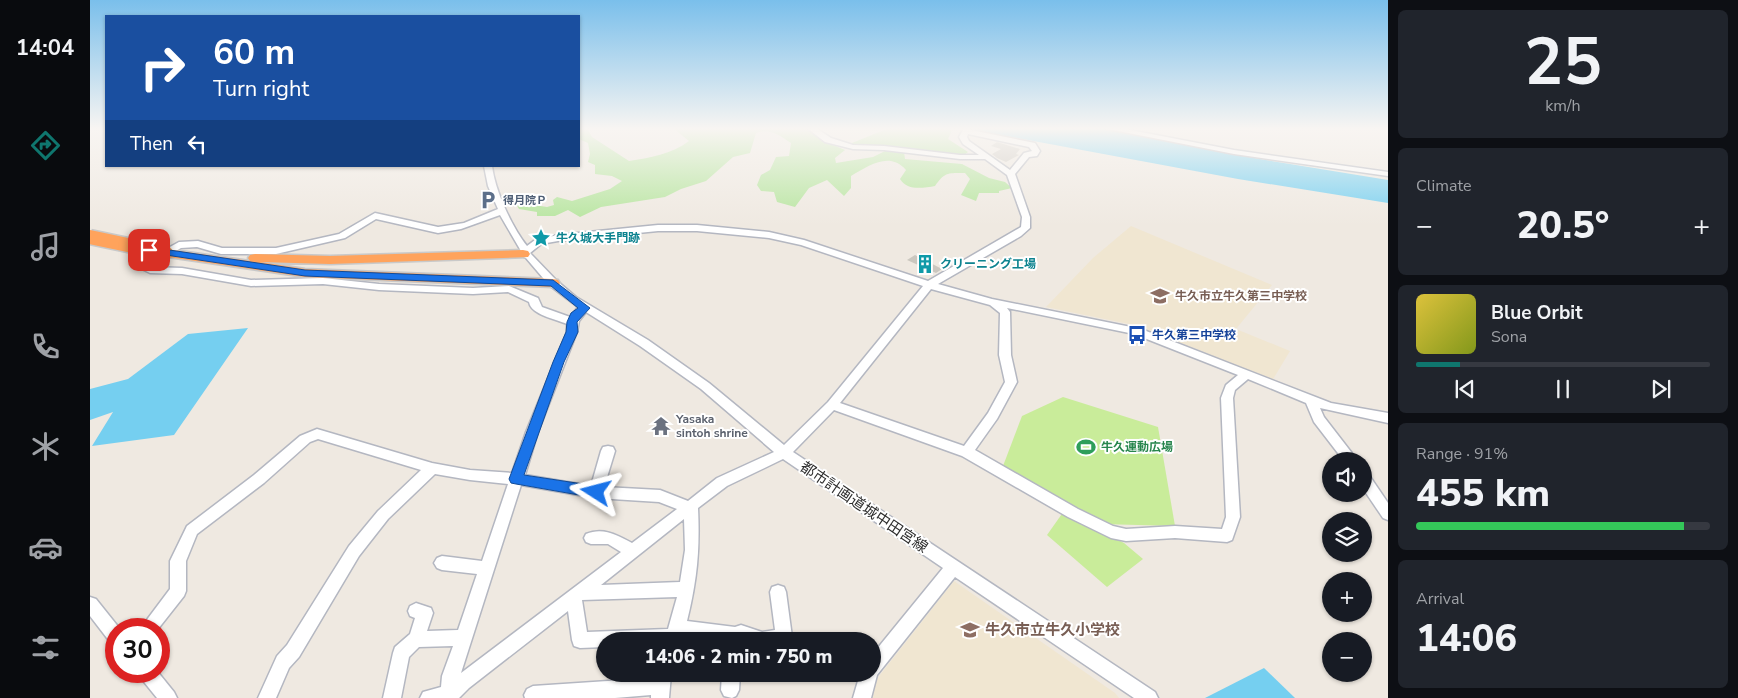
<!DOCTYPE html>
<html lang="en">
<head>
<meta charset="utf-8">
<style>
	:root { --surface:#171b24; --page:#20242c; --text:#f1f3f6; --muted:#9ea1a6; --line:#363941; --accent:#0f766e }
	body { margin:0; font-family:"Nunito Sans","Noto Sans JP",sans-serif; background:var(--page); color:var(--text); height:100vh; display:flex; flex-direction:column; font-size:19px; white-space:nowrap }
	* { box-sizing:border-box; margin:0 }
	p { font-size:16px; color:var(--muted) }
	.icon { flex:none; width:28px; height:28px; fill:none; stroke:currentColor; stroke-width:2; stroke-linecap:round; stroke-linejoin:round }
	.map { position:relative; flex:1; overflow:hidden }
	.side { display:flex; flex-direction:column; gap:10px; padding:10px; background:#0d0f14; width:350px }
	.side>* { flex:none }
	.top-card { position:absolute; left:15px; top:15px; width:475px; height:152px; border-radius:0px; box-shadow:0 1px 4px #0004; background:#1a4fa0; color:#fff; overflow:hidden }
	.controls { position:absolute; left:1232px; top:452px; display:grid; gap:10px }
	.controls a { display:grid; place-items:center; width:50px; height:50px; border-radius:50%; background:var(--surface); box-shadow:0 1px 4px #0004; font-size:25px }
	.speed { position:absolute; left:15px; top:618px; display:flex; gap:10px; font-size:25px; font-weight:700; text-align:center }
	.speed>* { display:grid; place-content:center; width:65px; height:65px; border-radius:50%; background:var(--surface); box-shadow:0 1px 4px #0004; line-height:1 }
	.speed .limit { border:8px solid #d22; background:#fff; color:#111 }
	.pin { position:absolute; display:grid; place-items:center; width:42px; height:42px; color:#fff; margin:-21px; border-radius:10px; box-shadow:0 2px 8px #0006 }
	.me { position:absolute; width:55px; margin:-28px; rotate:279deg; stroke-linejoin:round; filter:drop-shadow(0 0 4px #0008) }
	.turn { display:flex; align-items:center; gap:18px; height:105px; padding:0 25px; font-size:22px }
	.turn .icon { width:65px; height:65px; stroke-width:2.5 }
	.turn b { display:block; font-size:35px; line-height:42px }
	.then { display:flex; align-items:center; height:48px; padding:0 25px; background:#0003; gap:10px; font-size:19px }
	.big { font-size:38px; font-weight:800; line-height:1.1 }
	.side .widget { flex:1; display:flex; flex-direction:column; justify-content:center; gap:8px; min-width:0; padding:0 18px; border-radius:8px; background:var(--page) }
	.side .dial { align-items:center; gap:0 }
	.dial b { font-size:65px; line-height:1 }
	.song { display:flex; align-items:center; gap:15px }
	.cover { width:60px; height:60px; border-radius:8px; background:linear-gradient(135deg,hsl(50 70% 55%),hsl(70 70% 35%)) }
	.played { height:5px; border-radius:2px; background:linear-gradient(90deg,var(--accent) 15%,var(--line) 15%) }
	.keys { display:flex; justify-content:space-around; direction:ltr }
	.heat { display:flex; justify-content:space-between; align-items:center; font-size:28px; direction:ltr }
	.charge { height:8px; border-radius:4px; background:linear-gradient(90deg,#34c759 91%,var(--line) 0) }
	.trip { position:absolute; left:506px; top:632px; width:285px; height:50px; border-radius:25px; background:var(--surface); box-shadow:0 1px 4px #0004; font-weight:800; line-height:50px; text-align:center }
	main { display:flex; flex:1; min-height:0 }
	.menu { display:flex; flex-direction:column; width:90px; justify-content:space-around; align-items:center; background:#090b0e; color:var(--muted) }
	.menu .icon { width:35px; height:35px }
	.menu .on { color:var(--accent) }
	.menu b { font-size:22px; color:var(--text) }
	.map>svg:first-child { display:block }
	.education { fill:#f0e6d1 }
	.green { fill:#b6e59e }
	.pitch { fill:#c9ec9a }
	.water { fill:#75cff0 }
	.building { fill:#cbc7bf }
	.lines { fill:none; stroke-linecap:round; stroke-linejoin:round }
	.minor-casing { stroke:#b4b7c1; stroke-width:3 }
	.highway-casing { stroke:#c9c9c9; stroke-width:3 }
	.minor { fill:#fff; fill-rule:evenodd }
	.highway { fill:#ffa35c; fill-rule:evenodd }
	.highway-bridge-casing { stroke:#c9c9c9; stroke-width:17; stroke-linecap:butt }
	.highway-bridge { stroke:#ffa35c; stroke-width:14 }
	.route { fill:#1a73e8; stroke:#114b97 }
	.labels { text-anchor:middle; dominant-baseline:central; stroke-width:4; stroke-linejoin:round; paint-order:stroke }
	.far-service-label { font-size:11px; font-weight:bold; fill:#4e5e75; stroke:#fff; text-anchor:start }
	.culture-label { font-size:12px; font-weight:bold; fill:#0d838f; stroke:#fff; text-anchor:start }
	.education-label { font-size:12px; font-weight:bold; fill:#785e54; stroke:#fff; text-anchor:start }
	.transit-label { font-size:12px; font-weight:bold; fill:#164399; stroke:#fff; text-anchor:start }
	.worship-label { font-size:12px; font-weight:bold; fill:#5b616d; stroke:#fff; text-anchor:start }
	.leisure-label { font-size:12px; font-weight:bold; fill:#27864d; stroke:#fff; text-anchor:start }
	.near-street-label { font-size:15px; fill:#2e2e2e; stroke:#fff }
	.near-education-label { font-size:15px; font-weight:bold; fill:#785e54; stroke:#fff; text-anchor:start }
</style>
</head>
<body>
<main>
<nav class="menu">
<b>14:04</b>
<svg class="icon on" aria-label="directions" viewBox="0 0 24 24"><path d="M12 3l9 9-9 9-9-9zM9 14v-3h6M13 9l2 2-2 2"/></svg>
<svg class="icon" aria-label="music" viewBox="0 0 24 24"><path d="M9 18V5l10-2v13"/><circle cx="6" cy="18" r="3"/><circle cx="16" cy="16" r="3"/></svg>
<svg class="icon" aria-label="phone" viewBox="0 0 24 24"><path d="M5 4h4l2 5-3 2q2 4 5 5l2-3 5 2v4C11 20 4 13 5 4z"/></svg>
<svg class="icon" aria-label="climate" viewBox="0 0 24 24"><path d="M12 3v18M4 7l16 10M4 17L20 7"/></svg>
<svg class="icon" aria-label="car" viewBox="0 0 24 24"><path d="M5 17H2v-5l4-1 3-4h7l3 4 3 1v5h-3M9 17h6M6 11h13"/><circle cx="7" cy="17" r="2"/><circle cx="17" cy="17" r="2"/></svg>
<svg class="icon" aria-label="filters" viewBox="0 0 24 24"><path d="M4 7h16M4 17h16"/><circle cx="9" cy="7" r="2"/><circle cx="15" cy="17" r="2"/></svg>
</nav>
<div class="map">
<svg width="1298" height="698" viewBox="0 0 1298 698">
	<rect width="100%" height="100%" fill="#efe9e1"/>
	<g class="education">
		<polygon points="1041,226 1182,285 1146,329 1200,351 1182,381 1104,348 1039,324 956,307 1003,258"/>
		<polygon points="864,581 1025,693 1029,698 783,698 786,680"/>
	</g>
	<g class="green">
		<path d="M489 128H497L502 137 539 161C559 158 582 154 599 141L583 128H717L734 141 755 150 745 158 746 163 783 157 797 150 814 152 815 159 872 164 899 178 915 182 922 188 909 191V193H889L886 201 871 195 880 179 875 173C857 173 855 172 845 186 833 188 817 191 810 179L816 170C799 151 779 166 761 176V188L754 196 737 180 719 188 705 207 687 202 684 192 671 191 667 185 671 175 680 170 686 157 699 156 701 143C689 135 680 128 666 133L660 153 643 157 616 181 591 189 575 197 511 207 490 217 478 210 465 216H447V212L429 209 425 202 441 197 444 205 457 207 464 205 463 200 467 197 482 201 520 189 532 181 522 176 505 174V165L498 162 500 154 498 143 489 139Z"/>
		<polygon points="799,128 856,128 862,130 858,139 878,152 873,156 804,146 757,145"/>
	</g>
	<g class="pitch">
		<polygon points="973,397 1068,427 1085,526 1011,524 913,466 932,416"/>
		<polygon points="974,511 1034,543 1053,559 1017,587 957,535"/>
	</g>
	<g class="water">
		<polygon points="873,128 1008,128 1164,158 1298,180 1298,203 1148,179"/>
		<polygon points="158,328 84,435 2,446 23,412 0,420 0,389 38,379 98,334"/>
		<polygon points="1174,668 1205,698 1115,698"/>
	</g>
	<g class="building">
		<polygon points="907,142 930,149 926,154 929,155 916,162 907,158 902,154 911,149 901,146"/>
		<polygon points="825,255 852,269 846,273 817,260"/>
	</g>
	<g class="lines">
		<g class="minor-casing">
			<g id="minor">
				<path d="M717 128H726L741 138 763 145 794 146 870 155H889L873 144 869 137 874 128H881V130L945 143 950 151 947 156 939 157 925 174 940 217V228L931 236 848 284 902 299 1051 329 1241 403 1298 413V423L1230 408 1234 417 1268 461H1254L1224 422 1216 403 1158 379 1145 390 1143 398 1150 517 1142 540 1137 542 1085 538 1036 541 1021 538 978 517 872 456 744 410 703 452 1065 692 1068 698H1044L865 577 787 675 781 698H763L770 674H782V655L853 568 693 459 637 486 608 508C610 551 607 580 597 621L645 627 651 625 672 632 685 630 680 592 682 587 688 585 694 587 696 592 702 637 700 641H631L592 636 590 641H515V647L490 648 484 646 482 640 478 611 379 688 369 698H330L333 692 351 687 352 676 363 646 329 647 319 657 311 698H293L303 653 305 647 320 634 325 618 320 616 318 611 320 606 326 603 341 608 343 613 337 631 368 630 387 574 352 570 347 568 344 563 347 558 352 556 392 561 418 484 380 480 345 474 298 519 269 556 209 657 199 668 186 698H168L187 656 197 645 259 546 288 511 331 470 228 439 220 442 174 483 107 534 96 561V591L94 596 68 629H50L80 589V561L97 526 164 475 210 436 227 429 342 463 380 470 422 473 436 432 477 332V324C466 319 441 315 439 302L418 292 383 294 289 290 233 284 161 286 92 274 60 273 50 268 60 258 89 242 108 241 132 248H186L249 234 285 213 348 227 374 223 408 209 398 186 394 166H402C405 191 422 227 437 246L445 240 468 235 568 225H607L679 232 714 240 838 281 931 227 932 217 917 175 895 159H870L794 150 763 149 735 142ZM878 134 939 147 942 151 934 153 920 170 879 141 877 137ZM410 215 431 251 428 254 436 258 459 285 488 307 480 317 452 307 448 298 419 286 383 288 289 284 233 278 161 280 92 268 61 267 66 262 91 248 107 247 131 254H186L255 238 286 219 348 233 371 229ZM568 231H607L679 238 711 245 833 286 738 402 694 445 619 383 558 340 486 297 467 281 440 253 451 244 468 241ZM841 289 900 305 910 313 909 355 915 382 898 413 874 446 750 403ZM917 308 1044 334 1148 375 1136 385 1131 398 1136 517 1132 529 1085 526 1036 529 1023 526 988 509 885 450 907 419 927 382 921 355 920 312ZM496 312 550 346 611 389 684 452 627 478 598 501 570 490 514 487 525 451 523 447 518 446 513 447 511 451 501 486 435 475 448 432 487 332 489 321ZM431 485 506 498 569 502 587 509 542 543C527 535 513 527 496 534L494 538 496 542 501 544H518L531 552 371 673ZM594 519 595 550 590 582 511 585ZM587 597 578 629 497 632 492 600Z"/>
				<polygon points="1013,128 1030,128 1144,150 1298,172 1298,176 1144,154"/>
				<polygon points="1274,474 1279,475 1298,503 1298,520 1293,518 1274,490"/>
				<polygon points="0,597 6,599 30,629 26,629 26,644 20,642 0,616"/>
				<polygon points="48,671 67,671 84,692 87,698 67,698 50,677"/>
				<polygon points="563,674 581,674 579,698 561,698 561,695 525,698 435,698 434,695 437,689 443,686 563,678"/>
				<polygon points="632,674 650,674 649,690 646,696 642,698 634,696 631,690"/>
			</g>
		</g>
		<g class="highway-casing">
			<polygon id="highway" points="76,249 160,261 158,258 160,255 165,254 240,256 433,250 438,251 440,254 438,257 240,264 170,262 215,269 463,279 468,280 470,283 468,286 463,287 215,277 71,256 69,253 71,250"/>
		</g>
		<use href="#minor" class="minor"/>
		<use href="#highway" class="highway"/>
		<g class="highway-bridge-casing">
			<polyline id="highway-bridge" points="0,237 76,253"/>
		</g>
		<use href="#highway-bridge" class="highway-bridge"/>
	</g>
	<linearGradient id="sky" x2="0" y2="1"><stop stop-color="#7abfeb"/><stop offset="0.57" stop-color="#f8f5f2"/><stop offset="1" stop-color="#f8f5f2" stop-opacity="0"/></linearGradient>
	<rect width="1298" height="226" fill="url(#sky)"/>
	<polygon class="route" points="59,247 215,270 463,280 500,308 487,322 488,332 474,362 434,475 506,486 511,488 514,492 511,496 506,498 426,484 421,483 419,479 463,362 476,332 477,322 481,313 488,308 461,286 215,276 56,252 55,250"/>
	<defs>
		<g id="parking-bare" transform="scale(1.5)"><path d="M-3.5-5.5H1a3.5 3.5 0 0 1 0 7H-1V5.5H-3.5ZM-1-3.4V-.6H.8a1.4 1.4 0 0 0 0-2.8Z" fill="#5c6f8a" stroke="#fff" stroke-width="2.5" paint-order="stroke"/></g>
		<g id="sight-bare" transform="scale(1.5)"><path d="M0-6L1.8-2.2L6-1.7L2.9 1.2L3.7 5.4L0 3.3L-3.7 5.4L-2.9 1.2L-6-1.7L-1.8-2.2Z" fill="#0f9aa8" stroke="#fff" stroke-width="2.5" paint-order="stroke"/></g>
		<g id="building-bare" transform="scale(1.5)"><path d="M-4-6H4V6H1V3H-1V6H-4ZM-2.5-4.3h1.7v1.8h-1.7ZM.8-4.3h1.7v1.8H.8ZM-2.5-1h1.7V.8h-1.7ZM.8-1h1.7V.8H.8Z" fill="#0f9aa8" stroke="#fff" stroke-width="2.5" paint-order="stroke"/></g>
		<g id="school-bare" transform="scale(1.5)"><path d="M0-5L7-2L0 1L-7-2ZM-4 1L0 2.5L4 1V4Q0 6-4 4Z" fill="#8d6e63" stroke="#fff" stroke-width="2.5" paint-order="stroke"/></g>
		<g id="bus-bare" transform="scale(1.5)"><path d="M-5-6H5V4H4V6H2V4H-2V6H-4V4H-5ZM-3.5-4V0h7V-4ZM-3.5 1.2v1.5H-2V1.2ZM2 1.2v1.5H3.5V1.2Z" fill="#1a4fb4" stroke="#fff" stroke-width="2.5" paint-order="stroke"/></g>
		<g id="temple-bare" transform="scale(1.5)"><path d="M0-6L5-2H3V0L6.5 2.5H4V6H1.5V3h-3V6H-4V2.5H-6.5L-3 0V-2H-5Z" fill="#6b7280" stroke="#fff" stroke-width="2.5" paint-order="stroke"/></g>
		<g id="stadium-bare" transform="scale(1.5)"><path d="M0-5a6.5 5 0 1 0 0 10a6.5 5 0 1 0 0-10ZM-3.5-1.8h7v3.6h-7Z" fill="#2e9e5b" stroke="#fff" stroke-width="2.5" paint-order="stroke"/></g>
	</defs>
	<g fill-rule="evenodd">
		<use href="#parking-bare" x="398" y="200"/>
		<use href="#sight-bare" x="451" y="238"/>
		<use href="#building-bare" x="835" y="264"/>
		<use href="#school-bare" x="1070" y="296"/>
		<use href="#bus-bare" x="1047" y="335"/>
		<use href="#temple-bare" x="571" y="426"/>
		<use href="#stadium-bare" x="996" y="447"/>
		<use href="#school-bare" x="880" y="630"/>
	</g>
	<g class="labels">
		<g class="far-service-label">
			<text x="413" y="200">得月院Ｐ</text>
		</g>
		<g class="culture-label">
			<text x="466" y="238">牛久城大手門跡</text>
			<text x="850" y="264">クリーニング工場</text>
		</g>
		<g class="education-label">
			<text x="1085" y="296">牛久市立牛久第三中学校</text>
		</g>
		<g class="transit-label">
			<text x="1062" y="335">牛久第三中学校</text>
		</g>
		<g class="worship-label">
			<text x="586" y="419">Yasaka<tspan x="586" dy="14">sintoh shrine</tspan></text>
		</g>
		<g class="leisure-label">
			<text x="1011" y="447">牛久運動広場</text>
		</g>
		<g class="near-street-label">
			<text transform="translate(774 507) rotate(34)">都市計画道城中田宮線</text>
		</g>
		<g class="near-education-label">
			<text x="895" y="630">牛久市立牛久小学校</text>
		</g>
	</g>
</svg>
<div class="controls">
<a><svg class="icon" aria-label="sound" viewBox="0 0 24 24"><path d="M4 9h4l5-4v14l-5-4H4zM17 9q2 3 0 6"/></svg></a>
<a><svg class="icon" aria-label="layers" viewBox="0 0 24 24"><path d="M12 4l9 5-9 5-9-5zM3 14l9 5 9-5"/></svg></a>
<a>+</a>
<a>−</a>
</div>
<div class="speed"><div class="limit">30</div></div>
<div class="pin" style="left:59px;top:250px;background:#d93025"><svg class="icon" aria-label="arrive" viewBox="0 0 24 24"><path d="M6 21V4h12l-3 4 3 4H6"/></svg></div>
<svg class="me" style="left:506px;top:492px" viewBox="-20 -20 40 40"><path d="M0-17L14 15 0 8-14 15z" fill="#1a73e8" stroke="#fff" stroke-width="4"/></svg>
<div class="trip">14:06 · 2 min · 750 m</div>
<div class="top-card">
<div class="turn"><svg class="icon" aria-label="right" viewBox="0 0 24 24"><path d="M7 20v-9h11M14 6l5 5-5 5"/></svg><div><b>60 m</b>Turn right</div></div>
<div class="then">Then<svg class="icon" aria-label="left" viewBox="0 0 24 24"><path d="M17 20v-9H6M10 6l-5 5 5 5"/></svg></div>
</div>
</div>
<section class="side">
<div class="widget dial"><b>25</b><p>km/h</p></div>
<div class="widget"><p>Climate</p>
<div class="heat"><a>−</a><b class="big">20.5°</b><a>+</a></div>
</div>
<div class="widget">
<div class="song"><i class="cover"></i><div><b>Blue Orbit</b><p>Sona</p></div></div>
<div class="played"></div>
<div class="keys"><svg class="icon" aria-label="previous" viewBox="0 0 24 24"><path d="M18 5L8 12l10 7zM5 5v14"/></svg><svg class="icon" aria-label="pause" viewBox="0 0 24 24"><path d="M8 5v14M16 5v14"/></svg><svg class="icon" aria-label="next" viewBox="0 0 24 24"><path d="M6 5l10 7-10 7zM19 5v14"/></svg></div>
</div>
<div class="widget"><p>Range · 91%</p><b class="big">455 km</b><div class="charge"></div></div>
<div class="widget"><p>Arrival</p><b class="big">14:06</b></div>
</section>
</main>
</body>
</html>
